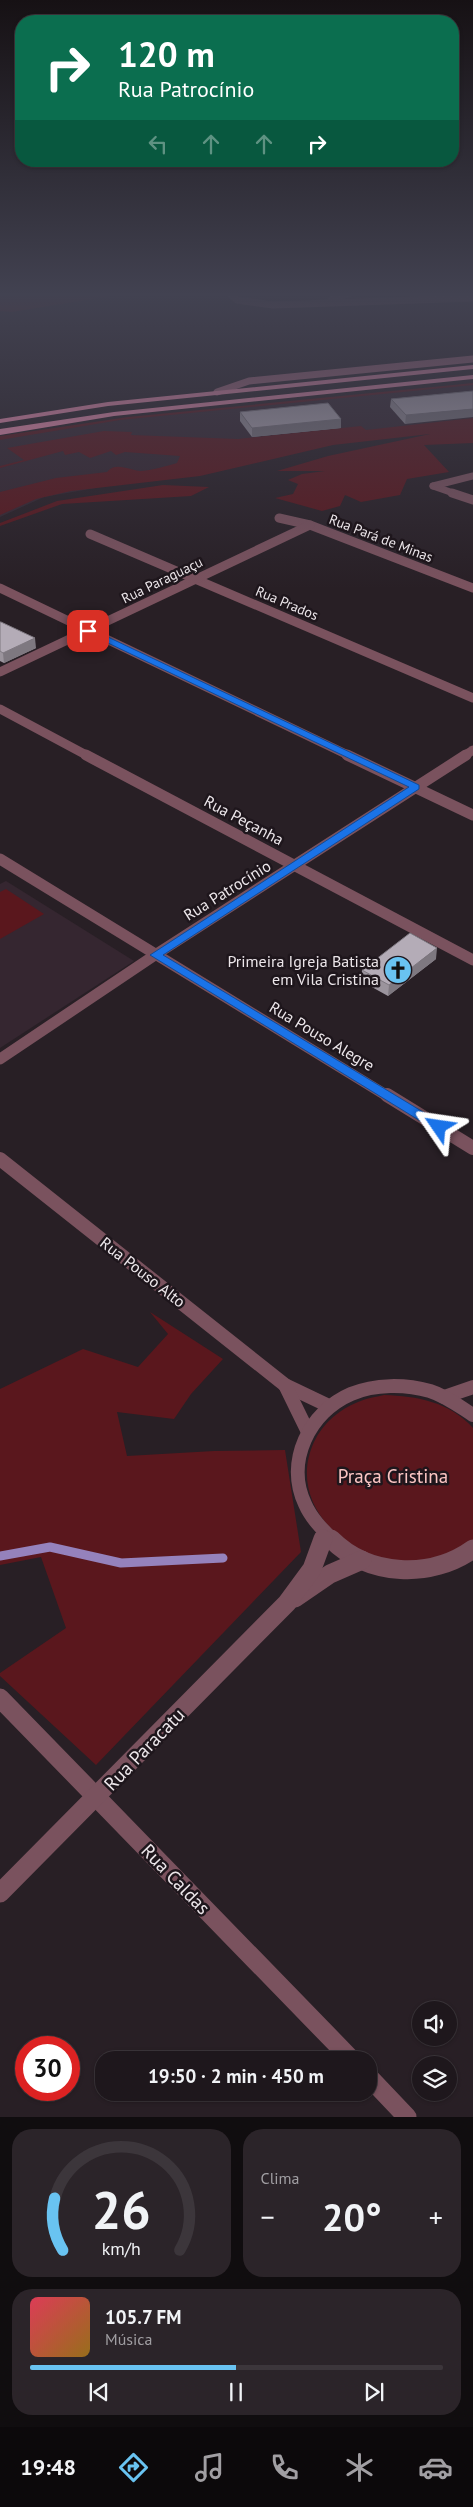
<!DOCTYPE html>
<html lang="pt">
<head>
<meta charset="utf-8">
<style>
	:root { --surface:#1e171c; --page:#2b2429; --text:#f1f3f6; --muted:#a19fa3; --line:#3c363b; --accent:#69c3f1 }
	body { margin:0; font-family:"PT Sans",sans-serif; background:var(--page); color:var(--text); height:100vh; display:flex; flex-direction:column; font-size:19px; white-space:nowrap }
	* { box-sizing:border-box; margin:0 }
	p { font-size:16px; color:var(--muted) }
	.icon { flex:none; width:28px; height:28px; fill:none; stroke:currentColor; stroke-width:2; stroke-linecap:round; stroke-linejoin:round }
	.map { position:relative; height:2117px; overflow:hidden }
	.drawer { display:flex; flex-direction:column; gap:12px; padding:12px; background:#100d0f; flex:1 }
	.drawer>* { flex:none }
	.banner { position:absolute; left:15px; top:15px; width:444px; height:152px; border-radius:20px; box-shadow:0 1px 4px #0004,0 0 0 1px var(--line); background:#0b6e4f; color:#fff; overflow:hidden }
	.controls { position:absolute; left:412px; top:2001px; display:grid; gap:10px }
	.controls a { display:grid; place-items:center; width:45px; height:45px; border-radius:50%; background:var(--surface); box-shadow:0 1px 4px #0004,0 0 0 1px var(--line); font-size:25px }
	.speed { position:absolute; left:15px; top:2036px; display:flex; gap:10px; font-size:25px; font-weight:700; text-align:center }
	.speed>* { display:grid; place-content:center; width:65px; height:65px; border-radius:50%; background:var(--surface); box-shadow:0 1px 4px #0004,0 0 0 1px var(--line); line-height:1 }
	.speed .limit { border:8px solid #d22; background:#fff; color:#111 }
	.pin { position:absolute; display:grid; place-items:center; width:42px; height:42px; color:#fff; margin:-21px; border-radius:10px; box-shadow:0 2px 8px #0006 }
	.me { position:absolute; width:55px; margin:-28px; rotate:302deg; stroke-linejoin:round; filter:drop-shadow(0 0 4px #0008) }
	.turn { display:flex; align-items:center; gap:18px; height:105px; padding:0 20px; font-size:22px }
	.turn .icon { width:65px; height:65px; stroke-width:2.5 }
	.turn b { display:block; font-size:35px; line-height:42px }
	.lanes { display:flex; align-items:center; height:48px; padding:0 20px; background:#0003; justify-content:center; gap:25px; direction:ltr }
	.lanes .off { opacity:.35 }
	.big { font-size:38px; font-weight:700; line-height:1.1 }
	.drawer .card { flex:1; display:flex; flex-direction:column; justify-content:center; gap:8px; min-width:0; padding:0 18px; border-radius:20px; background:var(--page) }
	.drawer .dial { align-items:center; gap:0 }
	.dial svg { height:130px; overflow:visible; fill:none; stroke:var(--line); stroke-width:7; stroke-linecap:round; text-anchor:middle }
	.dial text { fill:var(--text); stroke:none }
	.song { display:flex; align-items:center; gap:15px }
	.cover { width:60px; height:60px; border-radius:8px; background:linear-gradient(135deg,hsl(350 70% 55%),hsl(40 70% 35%)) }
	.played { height:5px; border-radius:2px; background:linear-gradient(90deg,var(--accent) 50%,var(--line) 50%) }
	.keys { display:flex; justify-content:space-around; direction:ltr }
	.heat { display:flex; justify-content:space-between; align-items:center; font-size:28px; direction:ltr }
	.drawer .tiles { flex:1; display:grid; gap:12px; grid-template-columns:1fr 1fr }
	.card:last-child { grid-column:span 2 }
	.trip { position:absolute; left:95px; top:2051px; width:282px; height:50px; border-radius:20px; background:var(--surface); box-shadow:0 1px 4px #0004,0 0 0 1px var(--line); font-weight:700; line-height:50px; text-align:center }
	.dock { display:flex; height:80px; justify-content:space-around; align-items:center; background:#0c090b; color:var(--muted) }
	.dock .icon { width:35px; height:35px }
	.dock .active { color:var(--accent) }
	.dock b { font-size:22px; color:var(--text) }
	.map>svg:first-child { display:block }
	.built { fill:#352630 }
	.green { fill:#5a171d }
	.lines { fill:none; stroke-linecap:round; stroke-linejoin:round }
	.stream { stroke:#9582bc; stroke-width:9 }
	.street-far4 { stroke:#7a525e; stroke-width:7 }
	.street-far3 { stroke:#7a525e; stroke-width:9 }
	.street-far2 { stroke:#7a525e; stroke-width:11 }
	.street-far1 { stroke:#7a525e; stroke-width:14 }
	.street { stroke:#7a525e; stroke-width:19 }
	.secondary { stroke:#ac6b80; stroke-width:7 }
	.highway { fill:#f591b3; fill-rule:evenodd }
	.wall { fill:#9b949d }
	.shaded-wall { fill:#7e7880 }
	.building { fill:#b4acb7; stroke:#7e7880 }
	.route { fill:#1a73e8; stroke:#114b97 }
	.labels { text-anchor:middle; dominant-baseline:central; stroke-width:5; stroke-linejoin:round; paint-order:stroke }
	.far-street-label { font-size:14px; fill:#ece6ea; stroke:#1e161c }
	.street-label { font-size:16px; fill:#ece6ea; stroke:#1e161c }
	.poi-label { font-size:16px; fill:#ece6ea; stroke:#1e161c; text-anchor:end }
	.near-park-label { font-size:19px; fill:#fbc5c3; stroke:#1e161c }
	.near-street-label { font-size:19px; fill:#ece6ea; stroke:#1e161c }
</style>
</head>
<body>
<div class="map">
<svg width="473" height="2117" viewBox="0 0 473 2117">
	<rect width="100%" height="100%" fill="#281f25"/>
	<g class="built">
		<polygon points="473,384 473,421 356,433 215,467 44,497 0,517 0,439 119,419"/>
		<polygon points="6,881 134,961 0,1048 0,884"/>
	</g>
	<g class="green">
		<polygon points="0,292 135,292 12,312 0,311"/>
		<polygon points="473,383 473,385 120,420 0,440 0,436 128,417"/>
		<path d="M473 418V443L424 445 449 472 407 479 400 495 361 502 345 495 340 506 322 511 275 498 293 494 298 484 288 480 302 474 325 471H277L328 456 430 434 333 445 200 476 71 491 36 499 0 515V492L56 478 107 472C116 461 130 471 141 471 154 470 166 466 177 463L180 456 125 452 116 455 111 451 90 458 79 452 65 455 63 451 0 468V466L24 460 7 448 104 431 132 432 131 435 238 439 361 426 366 430Z"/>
		<polygon points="163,485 209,487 191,496 62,504 0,526 0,523 57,501"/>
		<polygon points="6,889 44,914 0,939 0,892"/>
		<polygon points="150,1312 223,1359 191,1394 174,1419 117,1412 127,1456 214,1451 285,1450 301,1552 96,1765 0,1676 0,1673 66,1628 41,1557 0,1565 0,1389 83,1349 138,1367 168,1334"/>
		<path d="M384 1395C417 1396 450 1402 473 1428V1541C464 1546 454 1555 443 1558 375 1583 280 1516 314 1442 323 1423 340 1409 358 1402 367 1398 376 1397 384 1395Z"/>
	</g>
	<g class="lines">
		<polyline class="stream" points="0,1556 50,1547 121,1563 223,1558"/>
		<g class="street-far4">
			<polyline points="228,292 237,300 273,305 473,298"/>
			<polyline points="332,299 354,292"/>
			<polyline points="433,486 456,494"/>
			<polyline points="433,486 473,476"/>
		</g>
		<g class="street-far3">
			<polyline points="452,493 473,500"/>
			<polyline points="279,518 310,525 473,588"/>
			<polyline points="90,534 473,698"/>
			<polyline points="0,588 350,756"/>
			<polyline points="0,672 310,525"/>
			<polyline points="0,709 88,756"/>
			<polyline points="464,756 473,750"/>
		</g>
		<g class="street-far2">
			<polyline points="86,755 473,960"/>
			<polyline points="347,755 473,815"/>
			<polyline points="0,859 389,1097"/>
			<polyline points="0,1059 155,955 466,755"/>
		</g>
		<g class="street-far1">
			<polyline points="387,1095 473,1148"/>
			<polyline points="0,1159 285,1385 329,1406"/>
			<polyline points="285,1385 308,1432"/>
			<polyline points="444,1397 473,1387"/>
			<polyline points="323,1540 325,1535"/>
			<path d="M333 1540C322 1529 311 1518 305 1504 285 1462 309 1412 351 1394 375 1384 405 1384 430 1391 446 1396 459 1406 473 1415"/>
		</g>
		<g class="street">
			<path d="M331 1539C369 1577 431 1579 473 1549"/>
			<polyline points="295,1598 330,1574 362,1560"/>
			<polyline points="0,1698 352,2060"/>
			<polyline points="0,1893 287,1603 312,1569 323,1539"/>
			<polyline points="369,2077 407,2117"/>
		</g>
		<polyline class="secondary" points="217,392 249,381 473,359"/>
		<g class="highway">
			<polygon points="473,365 473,369 108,406 0,423 0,419 108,402"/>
			<polygon points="473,375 473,379 114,416 0,435 0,429 114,412"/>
		</g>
	</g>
	<g class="wall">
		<polygon points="473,391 405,424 390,407 391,399"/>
		<polygon points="240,412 341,419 341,428 252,437 240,421"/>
		<polygon points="0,622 36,648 4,663 0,661"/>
		<polygon points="436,959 388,996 361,981 362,970"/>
	</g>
	<g class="shaded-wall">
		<polygon points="473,409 473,417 405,424 406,415"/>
		<polygon points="341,419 341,428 252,437 252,428"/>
		<polygon points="35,638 36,648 4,663 3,653"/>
		<polygon points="437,948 436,959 388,996 389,985"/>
	</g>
	<g class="building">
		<polygon points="473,391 473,409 406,415 391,399"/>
		<polygon points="328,403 341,419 252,428 240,412"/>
		<polygon points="0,622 1,622 35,638 3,653 0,651"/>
		<polygon points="410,933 437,948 389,985 362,970"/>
	</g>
	<linearGradient id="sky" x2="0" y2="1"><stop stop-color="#161114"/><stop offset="0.5" stop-color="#424251"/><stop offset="1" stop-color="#424251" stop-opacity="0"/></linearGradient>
	<rect width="473" height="589" fill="url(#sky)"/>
	<polygon class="route" points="85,629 91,629 419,785 419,789 163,955 443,1124 443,1130 435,1130 150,955 409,787 85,632"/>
	<defs>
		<g id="church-disc" transform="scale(1.4375)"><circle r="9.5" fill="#69c3f1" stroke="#1e161c"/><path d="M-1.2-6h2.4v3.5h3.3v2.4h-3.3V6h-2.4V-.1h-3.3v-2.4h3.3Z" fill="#111"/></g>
	</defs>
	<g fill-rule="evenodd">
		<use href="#church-disc" x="398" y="970"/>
	</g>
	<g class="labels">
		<g class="far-street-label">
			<text transform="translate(381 538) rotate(21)">Rua Pará de Minas</text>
			<text transform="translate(162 580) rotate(-26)">Rua Paraguaçu</text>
			<text transform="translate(287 603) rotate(23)">Rua Prados</text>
		</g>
		<g class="street-label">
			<text transform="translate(244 820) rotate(28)">Rua Peçanha</text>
			<text transform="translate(227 890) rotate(-32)">Rua Patrocínio</text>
			<text transform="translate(322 1036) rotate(31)">Rua Pouso Alegre</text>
			<text transform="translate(143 1272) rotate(38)">Rua Pouso Alto</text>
		</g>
		<g class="poi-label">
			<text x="379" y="961">Primeira Igreja Batista<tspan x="379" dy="18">em Vila Cristina</tspan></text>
		</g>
		<g class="near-park-label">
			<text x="393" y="1476">Praça Cristina</text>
		</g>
		<g class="near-street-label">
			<text transform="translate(144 1749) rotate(-46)">Rua Paracatu</text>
			<text transform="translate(176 1879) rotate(46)">Rua Caldas</text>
		</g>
	</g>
</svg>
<div class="controls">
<a><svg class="icon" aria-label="sound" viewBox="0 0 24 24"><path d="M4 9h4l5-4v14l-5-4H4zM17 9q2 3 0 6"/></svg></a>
<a><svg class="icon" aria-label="layers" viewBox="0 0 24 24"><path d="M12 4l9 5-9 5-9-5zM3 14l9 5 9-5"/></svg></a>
</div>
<div class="speed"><div class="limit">30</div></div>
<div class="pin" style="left:88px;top:631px;background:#d93025"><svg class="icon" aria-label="arrive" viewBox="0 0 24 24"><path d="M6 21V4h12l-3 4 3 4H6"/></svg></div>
<svg class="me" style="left:439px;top:1127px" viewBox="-20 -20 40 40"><path d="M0-17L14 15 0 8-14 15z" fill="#1a73e8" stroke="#fff" stroke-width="4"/></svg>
<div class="trip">19:50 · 2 min · 450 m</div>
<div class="banner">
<div class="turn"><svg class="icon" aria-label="right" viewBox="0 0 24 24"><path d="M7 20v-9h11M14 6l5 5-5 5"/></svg><div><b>120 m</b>Rua Patrocínio</div></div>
<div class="lanes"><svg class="icon off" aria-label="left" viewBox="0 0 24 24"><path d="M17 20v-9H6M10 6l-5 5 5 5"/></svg><svg class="icon off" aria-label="ahead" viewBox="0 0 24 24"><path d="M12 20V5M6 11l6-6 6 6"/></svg><svg class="icon off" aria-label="ahead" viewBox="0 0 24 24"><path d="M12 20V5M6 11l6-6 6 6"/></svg><svg class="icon" aria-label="right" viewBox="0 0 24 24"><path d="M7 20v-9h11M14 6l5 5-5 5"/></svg></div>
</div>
</div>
<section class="drawer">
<div class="tiles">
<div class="card dial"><svg viewBox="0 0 100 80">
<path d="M14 69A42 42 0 1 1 86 69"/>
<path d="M14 69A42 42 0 0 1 9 37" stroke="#69c3f1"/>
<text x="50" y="56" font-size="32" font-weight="700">26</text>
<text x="50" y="72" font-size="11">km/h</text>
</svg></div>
<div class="card"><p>Clima</p>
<div class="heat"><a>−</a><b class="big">20°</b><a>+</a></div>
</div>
<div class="card">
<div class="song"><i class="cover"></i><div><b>105.7 FM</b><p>Música</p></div></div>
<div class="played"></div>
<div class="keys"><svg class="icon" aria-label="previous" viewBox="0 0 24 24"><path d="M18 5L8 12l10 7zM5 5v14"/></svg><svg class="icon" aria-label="pause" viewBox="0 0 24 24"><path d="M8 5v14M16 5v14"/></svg><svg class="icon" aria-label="next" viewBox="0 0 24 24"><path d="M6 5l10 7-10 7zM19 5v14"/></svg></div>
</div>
</div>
</section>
<nav class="dock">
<b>19:48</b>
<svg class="icon active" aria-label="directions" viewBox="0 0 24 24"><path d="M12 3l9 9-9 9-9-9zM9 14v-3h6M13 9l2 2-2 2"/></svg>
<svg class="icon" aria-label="music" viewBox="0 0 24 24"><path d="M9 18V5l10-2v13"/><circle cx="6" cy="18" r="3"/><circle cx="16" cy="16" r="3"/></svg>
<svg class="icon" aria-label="phone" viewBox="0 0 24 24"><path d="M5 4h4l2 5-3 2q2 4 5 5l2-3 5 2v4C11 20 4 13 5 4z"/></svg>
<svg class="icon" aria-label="climate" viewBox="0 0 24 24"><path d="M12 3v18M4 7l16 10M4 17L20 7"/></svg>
<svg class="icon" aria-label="car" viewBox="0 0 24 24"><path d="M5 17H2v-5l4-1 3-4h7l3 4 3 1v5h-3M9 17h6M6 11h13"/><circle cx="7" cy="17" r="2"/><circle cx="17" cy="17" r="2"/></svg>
</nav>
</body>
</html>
